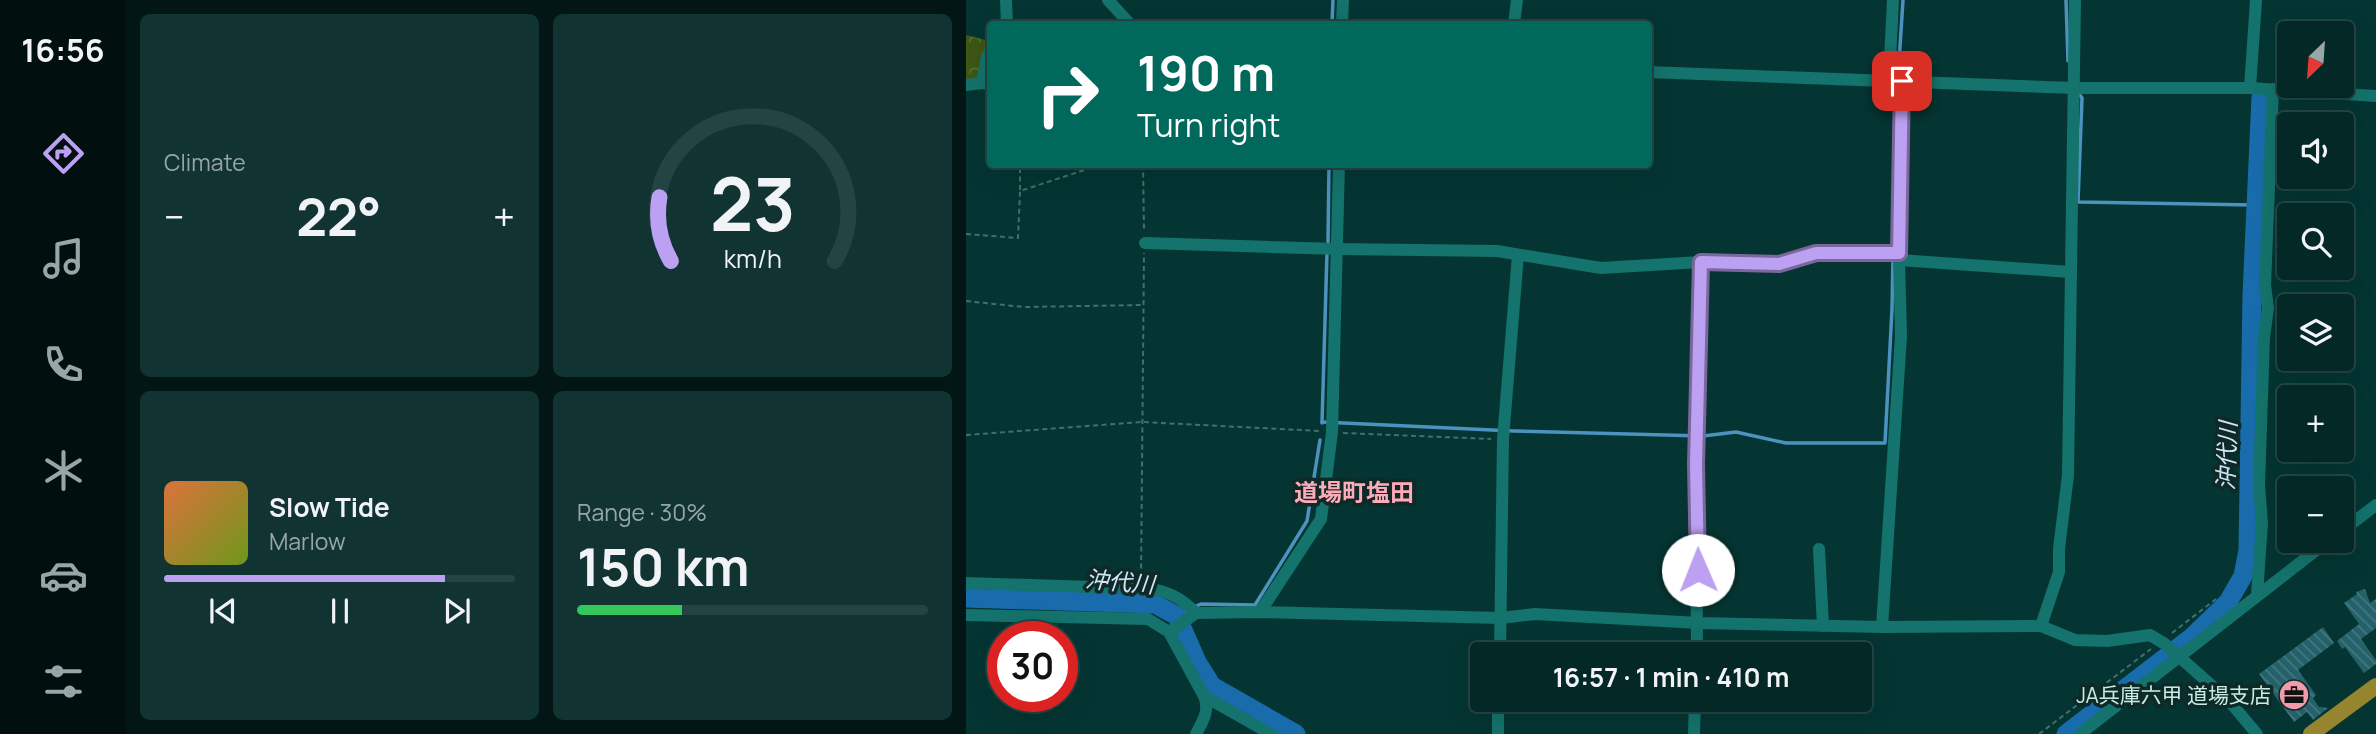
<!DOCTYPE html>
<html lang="en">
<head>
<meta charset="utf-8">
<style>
	:root { --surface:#032826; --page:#113432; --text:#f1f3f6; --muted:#97a6a7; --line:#244443; --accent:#bca0f2 }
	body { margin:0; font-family:Manrope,"Noto Sans JP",sans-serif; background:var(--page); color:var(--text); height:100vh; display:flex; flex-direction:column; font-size:26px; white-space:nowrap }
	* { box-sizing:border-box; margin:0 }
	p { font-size:23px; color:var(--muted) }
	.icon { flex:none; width:38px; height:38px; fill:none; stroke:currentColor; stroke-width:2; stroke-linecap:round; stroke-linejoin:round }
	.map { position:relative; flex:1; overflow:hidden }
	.panel { display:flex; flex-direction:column; gap:14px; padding:14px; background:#021615; width:840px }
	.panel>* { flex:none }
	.hud { position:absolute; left:21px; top:21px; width:665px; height:147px; border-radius:7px; box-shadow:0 7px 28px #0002,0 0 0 2px var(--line); background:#00695c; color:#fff; overflow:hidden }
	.needle { width:46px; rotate:205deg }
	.controls { position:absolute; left:1311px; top:21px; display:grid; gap:14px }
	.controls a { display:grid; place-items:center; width:77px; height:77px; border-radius:7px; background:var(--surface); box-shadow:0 7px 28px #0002,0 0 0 2px var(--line); font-size:35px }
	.speed { position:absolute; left:21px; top:621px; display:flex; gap:14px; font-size:35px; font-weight:700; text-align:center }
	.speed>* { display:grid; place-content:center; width:91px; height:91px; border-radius:50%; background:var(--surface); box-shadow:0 7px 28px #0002,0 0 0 2px var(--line); line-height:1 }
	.speed .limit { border:10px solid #d22; background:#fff; color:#111 }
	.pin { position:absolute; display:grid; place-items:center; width:60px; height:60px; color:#fff; margin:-30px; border-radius:14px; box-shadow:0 4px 10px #0006 }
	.me { position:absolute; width:77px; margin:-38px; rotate:359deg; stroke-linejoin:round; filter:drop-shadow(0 0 5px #0008) }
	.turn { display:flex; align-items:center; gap:24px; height:147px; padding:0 35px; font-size:32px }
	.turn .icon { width:91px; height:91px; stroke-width:2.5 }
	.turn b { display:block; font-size:49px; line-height:60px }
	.big { font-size:52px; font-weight:700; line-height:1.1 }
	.panel .widget { flex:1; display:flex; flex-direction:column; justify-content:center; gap:10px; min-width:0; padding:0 24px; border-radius:10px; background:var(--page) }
	.panel .dial { align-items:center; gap:0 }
	.dial svg { height:182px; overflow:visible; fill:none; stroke:var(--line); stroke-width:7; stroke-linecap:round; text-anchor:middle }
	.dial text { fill:var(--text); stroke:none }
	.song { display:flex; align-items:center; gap:21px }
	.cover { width:84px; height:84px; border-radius:10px; background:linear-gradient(135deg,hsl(20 70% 55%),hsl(80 70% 35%)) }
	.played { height:7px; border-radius:4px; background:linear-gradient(90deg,var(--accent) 80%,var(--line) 80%) }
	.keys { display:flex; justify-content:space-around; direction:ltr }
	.heat { display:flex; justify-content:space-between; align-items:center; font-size:38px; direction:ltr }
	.charge { height:10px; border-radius:5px; background:linear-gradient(90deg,#34c759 30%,var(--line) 0) }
	.panel .tiles { flex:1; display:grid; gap:14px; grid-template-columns:repeat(2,1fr) }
	.trip { position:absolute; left:504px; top:642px; width:402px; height:70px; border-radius:7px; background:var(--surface); box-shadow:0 7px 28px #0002,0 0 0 2px var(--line); font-weight:700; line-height:70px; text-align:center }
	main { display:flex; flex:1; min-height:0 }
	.tabs { display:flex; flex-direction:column; width:126px; justify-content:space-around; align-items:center; background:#01100f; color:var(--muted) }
	.tabs .icon { width:49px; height:49px }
	.tabs .current { color:var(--accent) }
	.tabs b { font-size:32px; color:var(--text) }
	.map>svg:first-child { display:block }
	.forest { fill:url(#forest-crowns) }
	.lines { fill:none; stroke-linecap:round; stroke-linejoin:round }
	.stream { stroke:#4c92be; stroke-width:3.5 }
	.river { stroke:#186cac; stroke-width:19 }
	.building { fill:url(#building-back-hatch) }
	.path { stroke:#42706c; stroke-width:2; stroke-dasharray:5 3.5; stroke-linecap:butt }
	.minor { stroke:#14736c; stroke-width:12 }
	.major { stroke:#94852e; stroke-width:16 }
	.route-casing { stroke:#7a689d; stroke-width:18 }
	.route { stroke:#bca0f2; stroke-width:12 }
	.labels { text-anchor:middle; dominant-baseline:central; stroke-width:7; stroke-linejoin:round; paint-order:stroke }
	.poi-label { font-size:21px; fill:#c5ece7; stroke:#0e2926; text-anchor:end }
	.water-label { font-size:23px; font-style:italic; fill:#cfe5fa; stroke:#0e2926 }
	.quarter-label { font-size:24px; font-weight:bold; fill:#fdaab9; stroke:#0e2926 }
</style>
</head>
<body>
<main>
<nav class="tabs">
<b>16:56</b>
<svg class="icon current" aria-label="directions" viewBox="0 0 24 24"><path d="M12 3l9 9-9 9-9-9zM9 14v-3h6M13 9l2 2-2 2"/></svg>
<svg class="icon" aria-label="music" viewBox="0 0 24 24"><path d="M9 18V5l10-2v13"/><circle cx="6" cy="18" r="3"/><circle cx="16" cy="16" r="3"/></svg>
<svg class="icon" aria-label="phone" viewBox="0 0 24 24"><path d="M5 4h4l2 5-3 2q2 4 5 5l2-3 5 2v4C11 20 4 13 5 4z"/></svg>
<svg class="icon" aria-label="climate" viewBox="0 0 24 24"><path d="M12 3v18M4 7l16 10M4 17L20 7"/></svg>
<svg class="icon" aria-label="car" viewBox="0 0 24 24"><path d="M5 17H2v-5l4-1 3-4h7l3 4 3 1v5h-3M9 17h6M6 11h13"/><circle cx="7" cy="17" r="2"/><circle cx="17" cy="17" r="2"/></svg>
<svg class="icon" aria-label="filters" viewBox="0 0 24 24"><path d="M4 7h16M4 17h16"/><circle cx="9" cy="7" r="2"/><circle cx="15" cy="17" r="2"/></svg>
</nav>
<section class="panel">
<div class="tiles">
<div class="widget"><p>Climate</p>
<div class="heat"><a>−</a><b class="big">22°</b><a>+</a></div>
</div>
<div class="widget dial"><svg viewBox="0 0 100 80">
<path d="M14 69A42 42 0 1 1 86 69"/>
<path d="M14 69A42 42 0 0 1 9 41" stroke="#bca0f2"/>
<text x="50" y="56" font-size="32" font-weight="700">23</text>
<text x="50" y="72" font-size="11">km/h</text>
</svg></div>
<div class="widget">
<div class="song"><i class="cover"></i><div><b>Slow Tide</b><p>Marlow</p></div></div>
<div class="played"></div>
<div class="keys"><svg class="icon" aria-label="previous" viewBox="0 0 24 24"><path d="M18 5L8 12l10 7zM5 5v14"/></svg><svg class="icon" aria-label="pause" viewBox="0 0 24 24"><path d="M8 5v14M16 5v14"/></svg><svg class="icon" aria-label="next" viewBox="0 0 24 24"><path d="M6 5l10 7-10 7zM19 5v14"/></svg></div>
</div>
<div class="widget"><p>Range · 30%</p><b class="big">150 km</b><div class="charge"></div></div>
</div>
</section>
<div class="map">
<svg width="1410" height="734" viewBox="0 0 1410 734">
	<defs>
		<pattern id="forest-crowns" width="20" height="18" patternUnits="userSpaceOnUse" patternTransform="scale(1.75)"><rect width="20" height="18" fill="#3e5713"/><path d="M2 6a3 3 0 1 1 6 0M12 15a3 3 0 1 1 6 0" fill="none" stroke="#586f35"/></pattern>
		<pattern id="building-back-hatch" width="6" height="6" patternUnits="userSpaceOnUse" patternTransform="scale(1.75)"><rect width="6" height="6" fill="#24616a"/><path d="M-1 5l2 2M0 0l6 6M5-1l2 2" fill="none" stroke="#42787f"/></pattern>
	</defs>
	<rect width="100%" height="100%" fill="#043532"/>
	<polygon class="forest" points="0,35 24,41 17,57 13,79 0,83"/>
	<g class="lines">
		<g class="stream">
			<polyline points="1100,0 1102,61"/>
			<polyline points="366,24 367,0"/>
			<polyline points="932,78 937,0"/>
			<polyline points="1111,91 1116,98 1112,202 1289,205"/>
			<polyline points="362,242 363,164"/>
			<polyline points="927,249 930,86"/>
			<polyline points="356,422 547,431 737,436 770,432 820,443 919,443 926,309 927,257"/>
			<polyline points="356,423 361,252"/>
			<polyline points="228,607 235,604 289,605 341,521 354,440"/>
			<polyline points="211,616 221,611"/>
		</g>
		<g class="river">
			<polyline points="0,598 189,604 211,616 231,662 246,686 330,734"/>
			<polyline points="1100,734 1226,637 1262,602 1277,576 1282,550 1286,295 1295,97"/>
		</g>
	</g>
	<g class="building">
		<polygon points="1399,589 1404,603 1410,599 1410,628 1395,639 1410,660 1410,664 1398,673 1379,647 1376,649 1371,641 1393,624 1378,603 1391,594 1390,592"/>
		<polygon points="1357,627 1368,643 1332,670 1350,695 1347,698 1353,707 1362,708 1347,720 1341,712 1328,722 1293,674"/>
	</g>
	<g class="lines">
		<g class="path">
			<polyline points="177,164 178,230"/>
			<polyline points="54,190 54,164"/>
			<polyline points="0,234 52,238 54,191 137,164"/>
			<polyline points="0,301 57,307 177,305"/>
			<polyline points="377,433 525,439"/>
			<polyline points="0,435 176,422 354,431"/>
			<polyline points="175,577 178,253"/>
			<polyline points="1206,633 1250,599"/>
			<polyline points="1073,734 1185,649"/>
		</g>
		<g class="minor">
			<polyline points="40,0 41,24"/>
			<polyline points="142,0 164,24"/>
			<polyline points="376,24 377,0"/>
			<polyline points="548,24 551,0"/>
			<polyline points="682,72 1109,88 1284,88 1410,96"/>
			<polyline points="923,80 927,0"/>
			<polyline points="16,83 21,56 24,52"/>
			<polyline points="0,85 16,83 24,84"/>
			<polyline points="1284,88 1290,0"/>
			<polyline points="179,243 372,249 531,251 635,268 735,262 813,264 850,253 933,253"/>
			<polyline points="933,260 1104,272"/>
			<polyline points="1376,531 1410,505"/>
			<polyline points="853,549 857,626"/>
			<path d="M0 583 187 589C206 593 217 600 230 613"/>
			<polyline points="1291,595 1296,523 1293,485 1298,338 1302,308 1299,285 1307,89"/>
			<polyline points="294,612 355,519 366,432 373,164"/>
			<polyline points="0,615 182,619 203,632 238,696 305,734"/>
			<polyline points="1075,626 1093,572 1093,549 1102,475 1109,0"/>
			<polyline points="916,627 935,336 933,260 936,81"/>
			<polyline points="203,632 230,613 294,612 535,618 569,614 733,623 916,627 1075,626 1109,640 1141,641 1184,635 1199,644 1264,702 1291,734"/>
			<polyline points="534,654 537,439 552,255"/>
			<polyline points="731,654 730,464 735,262"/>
			<path d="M230 734C237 721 244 710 238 696"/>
			<polyline points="532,734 532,700"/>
			<polyline points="728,734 729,700"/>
			<polyline points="1114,734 1362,541"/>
		</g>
		<polyline class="major" points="1345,734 1410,686"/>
	</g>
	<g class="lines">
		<g class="route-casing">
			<polyline id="route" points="732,570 730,464 735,262 813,264 850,253 933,253 936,81"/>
		</g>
		<use href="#route" class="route"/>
	</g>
	<defs>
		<g id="office-disc" transform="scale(1.575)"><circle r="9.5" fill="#f39aab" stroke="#0e2926"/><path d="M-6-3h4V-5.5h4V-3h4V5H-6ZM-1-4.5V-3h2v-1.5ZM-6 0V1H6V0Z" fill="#111"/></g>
	</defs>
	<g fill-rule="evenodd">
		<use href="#office-disc" x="1328" y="695"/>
	</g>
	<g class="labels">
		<g class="poi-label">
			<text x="1305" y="695">JA兵庫六甲 道場支店</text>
		</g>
		<g class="water-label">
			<text transform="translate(1260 456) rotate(-88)">沖代川</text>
			<text transform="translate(154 581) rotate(5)">沖代川</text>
		</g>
		<g class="quarter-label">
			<text x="388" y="491">道場町塩田</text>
		</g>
	</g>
</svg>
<div class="controls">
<a><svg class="needle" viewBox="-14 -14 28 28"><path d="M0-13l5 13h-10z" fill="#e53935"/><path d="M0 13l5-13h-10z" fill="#97a6a7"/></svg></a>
<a><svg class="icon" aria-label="sound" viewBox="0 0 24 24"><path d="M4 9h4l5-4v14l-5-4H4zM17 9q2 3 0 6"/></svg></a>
<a><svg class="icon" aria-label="search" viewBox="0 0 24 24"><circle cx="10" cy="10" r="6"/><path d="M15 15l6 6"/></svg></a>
<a><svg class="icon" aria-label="layers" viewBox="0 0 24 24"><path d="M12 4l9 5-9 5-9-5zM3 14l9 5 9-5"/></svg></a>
<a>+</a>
<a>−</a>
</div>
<div class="speed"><div class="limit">30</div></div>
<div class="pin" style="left:936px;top:81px;background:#d93025"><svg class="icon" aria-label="arrive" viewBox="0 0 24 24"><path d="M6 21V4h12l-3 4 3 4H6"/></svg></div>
<svg class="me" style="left:732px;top:570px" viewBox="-20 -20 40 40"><circle r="19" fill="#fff"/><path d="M0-13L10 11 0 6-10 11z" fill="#bca0f2"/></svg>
<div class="trip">16:57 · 1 min · 410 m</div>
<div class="hud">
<div class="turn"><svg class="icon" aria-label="right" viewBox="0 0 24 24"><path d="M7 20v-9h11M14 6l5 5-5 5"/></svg><div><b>190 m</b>Turn right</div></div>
</div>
</div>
</main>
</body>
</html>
